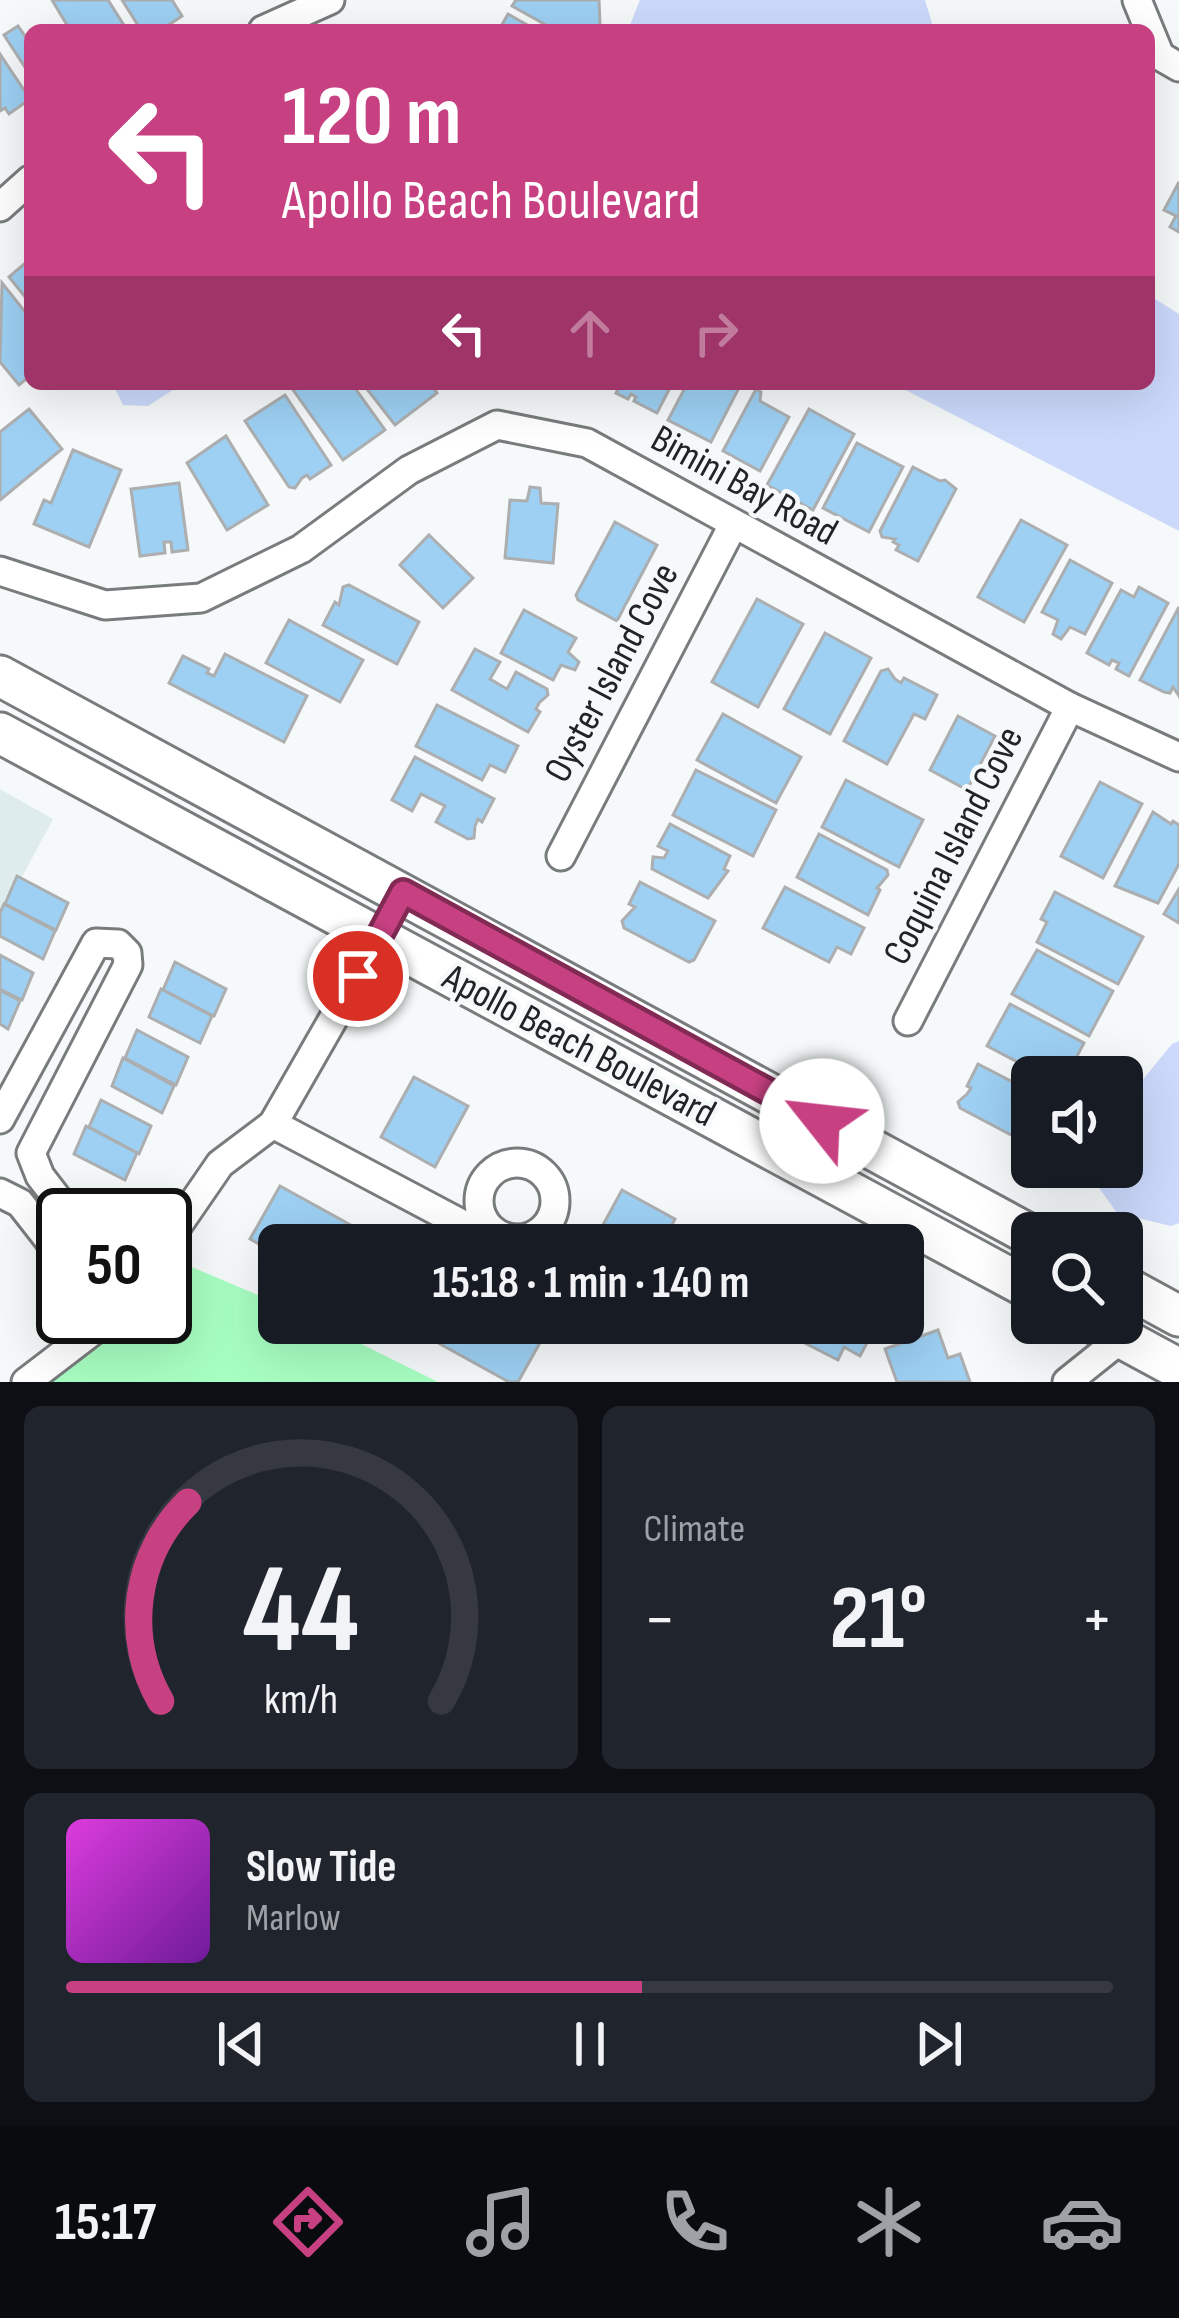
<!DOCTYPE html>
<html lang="en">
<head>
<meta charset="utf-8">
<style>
	:root { --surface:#171b24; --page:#20242c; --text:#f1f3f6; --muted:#9ea1a6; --line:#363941; --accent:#c74182 }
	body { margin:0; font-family:"Sofia Sans Condensed",sans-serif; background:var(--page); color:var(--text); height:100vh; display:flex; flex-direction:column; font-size:45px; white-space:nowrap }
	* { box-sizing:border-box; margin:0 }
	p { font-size:39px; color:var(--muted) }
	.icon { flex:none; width:66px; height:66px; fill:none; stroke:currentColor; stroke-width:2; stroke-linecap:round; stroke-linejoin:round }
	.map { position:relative; height:1382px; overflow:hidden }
	.panel { display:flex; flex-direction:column; gap:24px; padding:24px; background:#0d0f14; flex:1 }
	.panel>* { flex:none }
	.top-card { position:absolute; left:24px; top:24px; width:1131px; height:366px; border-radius:18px; box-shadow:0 12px 48px #0002; background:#c74182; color:#fff; overflow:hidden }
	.fabs { position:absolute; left:1011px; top:1056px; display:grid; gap:24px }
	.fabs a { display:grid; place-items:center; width:132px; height:132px; border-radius:18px; background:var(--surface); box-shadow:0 12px 48px #0002; font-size:60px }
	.speed { position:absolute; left:36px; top:1188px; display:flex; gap:24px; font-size:60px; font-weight:700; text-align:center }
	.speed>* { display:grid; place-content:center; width:156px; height:156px; border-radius:50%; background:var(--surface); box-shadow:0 12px 48px #0002; line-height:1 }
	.speed .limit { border:6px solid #111; border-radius:18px; background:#fff; color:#111 }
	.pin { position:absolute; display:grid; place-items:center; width:102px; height:102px; color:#fff; margin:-51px; border:6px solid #fff; border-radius:50%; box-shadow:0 3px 12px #0007 }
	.me { position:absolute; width:132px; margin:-66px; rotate:299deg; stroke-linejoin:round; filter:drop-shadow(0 0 9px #0008) }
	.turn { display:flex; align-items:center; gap:42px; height:252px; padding:0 60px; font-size:54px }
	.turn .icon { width:156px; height:156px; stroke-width:2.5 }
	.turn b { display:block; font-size:84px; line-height:102px }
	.lanes { display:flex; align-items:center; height:114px; padding:0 60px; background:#0003; justify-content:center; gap:60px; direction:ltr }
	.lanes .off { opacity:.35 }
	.big { font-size:90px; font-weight:700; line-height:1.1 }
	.panel .tile { flex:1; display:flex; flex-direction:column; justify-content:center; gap:18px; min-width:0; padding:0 42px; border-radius:18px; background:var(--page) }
	.panel .dial { align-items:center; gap:0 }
	.dial svg { height:312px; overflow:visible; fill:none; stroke:var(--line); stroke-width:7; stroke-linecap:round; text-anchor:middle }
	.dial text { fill:var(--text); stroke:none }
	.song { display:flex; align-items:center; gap:36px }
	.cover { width:144px; height:144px; border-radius:18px; background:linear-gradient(135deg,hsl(300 70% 55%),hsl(280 70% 35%)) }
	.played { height:12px; border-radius:6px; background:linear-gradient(90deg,var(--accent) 55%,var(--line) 55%) }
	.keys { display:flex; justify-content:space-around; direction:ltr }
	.heat { display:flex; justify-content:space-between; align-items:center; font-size:66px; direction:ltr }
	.panel .tiles { flex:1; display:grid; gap:24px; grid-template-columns:1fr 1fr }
	.tile:last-child { grid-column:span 2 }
	.trip { position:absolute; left:258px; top:1224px; width:666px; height:120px; border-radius:18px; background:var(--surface); box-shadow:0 12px 48px #0002; font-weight:700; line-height:120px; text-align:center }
	.tabs { display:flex; height:192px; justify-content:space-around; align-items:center; background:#090b0e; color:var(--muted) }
	.tabs .icon { width:84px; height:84px }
	.tabs .selected { color:var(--accent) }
	.tabs b { font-size:54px; color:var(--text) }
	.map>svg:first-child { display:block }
	.built { fill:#dfecee }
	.green { fill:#a7fec2 }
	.water { fill:#ccd9fb }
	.building { fill:#9dd0f3; stroke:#acaeb0; stroke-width:3 }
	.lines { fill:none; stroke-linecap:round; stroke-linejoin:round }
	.street-casing { stroke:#797c7d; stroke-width:33 }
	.secondary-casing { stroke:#797c7d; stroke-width:45 }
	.street { stroke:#fff; stroke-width:27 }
	.secondary { stroke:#fff; stroke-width:39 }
	.route-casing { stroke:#812a54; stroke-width:30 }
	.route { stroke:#c74182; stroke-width:21 }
	.labels { text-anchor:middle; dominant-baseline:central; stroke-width:9; stroke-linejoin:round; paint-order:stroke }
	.street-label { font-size:39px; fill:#222324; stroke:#f5f9f9 }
</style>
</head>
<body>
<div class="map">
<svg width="1179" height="1382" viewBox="0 0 1179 1382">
	<rect width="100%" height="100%" fill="#f5f9f9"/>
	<polygon class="built" points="0,789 53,819 0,918"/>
	<polygon class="green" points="187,1265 279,1304 279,1323 319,1323 438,1382 51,1382 129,1317 165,1317 165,1280"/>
	<g class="water">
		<polygon points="640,0 925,0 934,30 628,30"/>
		<polygon points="1149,295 1179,314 1179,531 894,384 1149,384"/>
		<polygon points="113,384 182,384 148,406 123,405"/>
		<polygon points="1179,1041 1179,1223 1171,1226 1117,1213 1095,1182 1097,1167 1122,1167 1122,1105 1172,1044"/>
	</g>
	<g class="building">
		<polygon points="52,0 108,0 127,30 70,30"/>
		<polygon points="122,0 172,0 182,16 161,30 141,30"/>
		<polygon points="516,0 599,0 600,24 597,30 555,30 512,6"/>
		<polygon points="508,14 536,30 499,30"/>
		<polygon points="18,26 25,36 30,32 30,75 4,35"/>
		<polygon points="0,54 30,99 9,114 5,108 0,111"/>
		<polygon points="1179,182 1179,232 1170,227 1176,216 1164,210"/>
		<polygon points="30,259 30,303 9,277"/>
		<polygon points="2,283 30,318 30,376 19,385 0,362"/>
		<polygon points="296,384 352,384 385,430 343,460 291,387"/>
		<polygon points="363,384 431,384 437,393 395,425"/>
		<polygon points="621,384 672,384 657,413 634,401 636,397 631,394 628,399 616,393"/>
		<polygon points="687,384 741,384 711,442 668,420"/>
		<polygon points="756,389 761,392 760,401 789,417 760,471 723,451"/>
		<polygon points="285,395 331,465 310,479 307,475 302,478 295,488 289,487 245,421"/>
		<polygon points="29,409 62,449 0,500 0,432"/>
		<polygon points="809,409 854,434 813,510 767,485"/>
		<polygon points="226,436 268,505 227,530 187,463"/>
		<polygon points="857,443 903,467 869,532 823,508"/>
		<polygon points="73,450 121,470 89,547 34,524 44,500 51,503"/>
		<polygon points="913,467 940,481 945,480 956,489 918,561 896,550 899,545 893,542 895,539 882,537 880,531"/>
		<polygon points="179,483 188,550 172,552 171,542 164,542 165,553 140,556 131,489"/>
		<polygon points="530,487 540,488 541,503 558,504 553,563 505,558 510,500 527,501"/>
		<polygon points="1021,520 1067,545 1024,622 978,597"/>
		<polygon points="615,522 657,545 617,621 578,600 576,595"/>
		<polygon points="429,535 473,578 443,608 400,565"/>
		<polygon points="1070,560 1112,583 1085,634 1070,627 1061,639 1053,634 1058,620 1042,612"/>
		<polygon points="349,585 419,622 397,664 323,625 335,602 339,605 343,587"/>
		<polygon points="1139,587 1168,603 1129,676 1116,669 1119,663 1112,660 1109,665 1087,653 1121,590 1134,597"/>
		<polygon points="757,599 803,624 758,707 712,682"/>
		<polygon points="1179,607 1179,696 1173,687 1170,693 1164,692 1140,680"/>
		<polygon points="524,610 576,638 568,652 579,662 575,670 561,665 553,680 501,653"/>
		<polygon points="289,620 363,660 340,702 266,663"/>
		<polygon points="825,633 871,658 830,734 784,709"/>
		<polygon points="475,649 500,662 490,679 507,689 516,672 547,689 548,695 539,703 536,709 540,712 528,732 452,690"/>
		<polygon points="225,654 307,696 284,742 169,683 183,656 209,669 207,673 214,676"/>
		<polygon points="888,669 895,679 901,683 904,678 937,695 925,719 914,714 887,764 844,741 881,671"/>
		<polygon points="437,705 518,746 505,772 490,765 482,780 416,746"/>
		<polygon points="723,714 801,757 776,803 697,760"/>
		<polygon points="958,716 995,736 967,790 930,770"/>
		<polygon points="415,757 494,799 482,822 478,819 475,826 474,838 468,839 436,822 445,806 421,794 412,811 392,800"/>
		<polygon points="696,770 776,810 753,856 673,815"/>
		<polygon points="846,780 923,820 899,867 822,827"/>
		<polygon points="1100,782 1142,804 1103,878 1061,856"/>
		<polygon points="1153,812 1171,824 1173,821 1179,825 1179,864 1158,903 1115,886"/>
		<polygon points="670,824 730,856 724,869 728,871 708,898 652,869 653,857 664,858 668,851 658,846"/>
		<polygon points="819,834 887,870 888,875 877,888 880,890 868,915 797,877"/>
		<polygon points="17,876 68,903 56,930 5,904"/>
		<polygon points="640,882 715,921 694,960 689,962 624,928 622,921 635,907 629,904"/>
		<polygon points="785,887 864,928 851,954 837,947 829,962 763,928"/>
		<polygon points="1179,889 1179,923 1164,914"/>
		<polygon points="1055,892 1143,937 1118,984 1037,942 1047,922 1041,919"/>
		<polygon points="4,904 55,931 43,959 0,936 0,913"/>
		<polygon points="1037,950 1113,991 1089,1036 1012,994"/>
		<polygon points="0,955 33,973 22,1000 0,989"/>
		<polygon points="175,962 226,989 214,1016 163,990"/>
		<polygon points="161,989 212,1016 200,1043 149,1017"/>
		<polygon points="0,990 20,1001 8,1029 0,1024"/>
		<polygon points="1010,1004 1084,1043 1066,1077 1046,1077 987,1046"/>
		<polygon points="137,1030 188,1057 176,1085 125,1058"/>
		<polygon points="123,1058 174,1086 162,1113 112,1086"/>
		<polygon points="978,1064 1032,1092 1030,1145 960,1108 958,1102 967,1094 971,1088 967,1086"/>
		<polygon points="414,1077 468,1106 435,1167 381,1137"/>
		<polygon points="101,1100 151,1126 139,1154 89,1127"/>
		<polygon points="86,1126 137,1153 125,1180 74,1154"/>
		<polygon points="280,1186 387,1245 279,1245 279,1255 250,1239"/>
		<polygon points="622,1190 675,1219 661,1245 592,1245"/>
		<polygon points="402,1323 529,1323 546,1332 518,1382 509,1382"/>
		<polygon points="802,1323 874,1323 877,1324 860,1356 844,1347 838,1360 797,1339"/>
		<polygon points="938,1330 948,1358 960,1354 970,1382 897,1382 885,1349"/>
	</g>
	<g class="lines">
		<g class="street-casing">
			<g id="street">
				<polyline points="1137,0 1160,56 1179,67"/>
				<polyline points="263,30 330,0"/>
				<polyline points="0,207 30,180"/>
				<polyline points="0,571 105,605 201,598 301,549 409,470 497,425 587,443 1070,707 1179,757"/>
				<polyline points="561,856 733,525"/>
				<polyline points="908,1021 1070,707"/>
				<polyline points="0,1119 96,943 118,944 127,953 128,965 31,1153 40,1176 70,1215"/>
				<polyline points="273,1124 492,1240 508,1238"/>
				<circle cx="517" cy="1201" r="38"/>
				<polyline points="0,1193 20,1203 63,1258"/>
				<polyline points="165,1244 220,1164 273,1124 379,939"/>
				<polyline points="26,1382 111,1317"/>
				<polyline points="1067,1382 1122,1338"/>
			</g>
		</g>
		<g class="secondary-casing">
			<g id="secondary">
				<polyline points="0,676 1032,1236"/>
				<polyline points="0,733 1032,1290"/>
				<polyline points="1122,1285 1179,1316"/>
				<polyline points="1094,1323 1179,1369"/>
			</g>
		</g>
		<use href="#street" class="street"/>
		<use href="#secondary" class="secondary"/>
	</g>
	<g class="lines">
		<g class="route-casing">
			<polyline id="route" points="358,976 403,892 822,1121"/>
		</g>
		<use href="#route" class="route"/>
	</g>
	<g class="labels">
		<g class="street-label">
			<text transform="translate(744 486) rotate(29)">Bimini Bay Road</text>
			<text transform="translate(612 673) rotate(-62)">Oyster Island Cove</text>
			<text transform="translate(954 846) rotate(-63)">Coquina Island Cove</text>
			<text transform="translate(579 1046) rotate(28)">Apollo Beach Boulevard</text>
		</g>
	</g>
</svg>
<div class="fabs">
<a><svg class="icon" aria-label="sound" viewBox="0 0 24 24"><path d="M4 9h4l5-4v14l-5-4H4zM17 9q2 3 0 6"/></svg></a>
<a><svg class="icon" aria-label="search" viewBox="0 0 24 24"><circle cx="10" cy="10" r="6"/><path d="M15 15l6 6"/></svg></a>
</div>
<div class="speed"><div class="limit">50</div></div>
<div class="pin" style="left:358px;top:976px;background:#d93025"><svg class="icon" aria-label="arrive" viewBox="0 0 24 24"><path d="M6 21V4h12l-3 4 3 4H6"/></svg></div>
<svg class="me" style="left:822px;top:1121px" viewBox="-20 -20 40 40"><circle r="19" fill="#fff"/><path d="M0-13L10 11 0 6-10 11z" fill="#c74182"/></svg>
<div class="trip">15:18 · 1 min · 140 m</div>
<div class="top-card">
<div class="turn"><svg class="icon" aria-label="left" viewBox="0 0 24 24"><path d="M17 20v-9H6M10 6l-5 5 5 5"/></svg><div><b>120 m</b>Apollo Beach Boulevard</div></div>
<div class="lanes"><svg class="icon" aria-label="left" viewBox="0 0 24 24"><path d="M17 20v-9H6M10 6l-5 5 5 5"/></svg><svg class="icon off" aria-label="ahead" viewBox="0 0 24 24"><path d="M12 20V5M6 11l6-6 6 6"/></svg><svg class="icon off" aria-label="right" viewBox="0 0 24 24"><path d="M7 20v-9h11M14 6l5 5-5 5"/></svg></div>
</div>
</div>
<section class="panel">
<div class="tiles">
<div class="tile dial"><svg viewBox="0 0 100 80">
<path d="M14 69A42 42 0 1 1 86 69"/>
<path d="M14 69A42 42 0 0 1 21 18" stroke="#c74182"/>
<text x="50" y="56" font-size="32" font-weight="700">44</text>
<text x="50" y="72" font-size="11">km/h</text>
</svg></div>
<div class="tile"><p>Climate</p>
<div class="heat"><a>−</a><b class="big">21°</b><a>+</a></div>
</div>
<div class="tile">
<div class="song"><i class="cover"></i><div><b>Slow Tide</b><p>Marlow</p></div></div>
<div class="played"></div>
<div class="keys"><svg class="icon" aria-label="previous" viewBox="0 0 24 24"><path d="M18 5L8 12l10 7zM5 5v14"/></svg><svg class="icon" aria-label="pause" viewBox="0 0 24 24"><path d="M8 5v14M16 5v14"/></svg><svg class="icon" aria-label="next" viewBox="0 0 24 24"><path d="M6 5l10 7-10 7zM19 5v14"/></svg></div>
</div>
</div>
</section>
<nav class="tabs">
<b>15:17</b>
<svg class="icon selected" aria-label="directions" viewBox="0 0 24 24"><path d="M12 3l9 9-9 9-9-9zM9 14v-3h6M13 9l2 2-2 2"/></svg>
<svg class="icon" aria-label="music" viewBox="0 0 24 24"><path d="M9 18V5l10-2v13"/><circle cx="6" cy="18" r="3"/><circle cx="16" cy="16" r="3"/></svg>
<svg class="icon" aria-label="phone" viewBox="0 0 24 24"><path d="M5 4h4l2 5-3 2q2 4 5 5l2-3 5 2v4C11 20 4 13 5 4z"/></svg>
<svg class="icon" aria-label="climate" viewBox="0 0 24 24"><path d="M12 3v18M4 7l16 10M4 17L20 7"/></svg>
<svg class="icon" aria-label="car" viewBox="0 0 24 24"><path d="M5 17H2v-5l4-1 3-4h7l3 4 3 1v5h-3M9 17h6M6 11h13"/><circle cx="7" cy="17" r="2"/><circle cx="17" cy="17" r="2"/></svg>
</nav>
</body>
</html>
